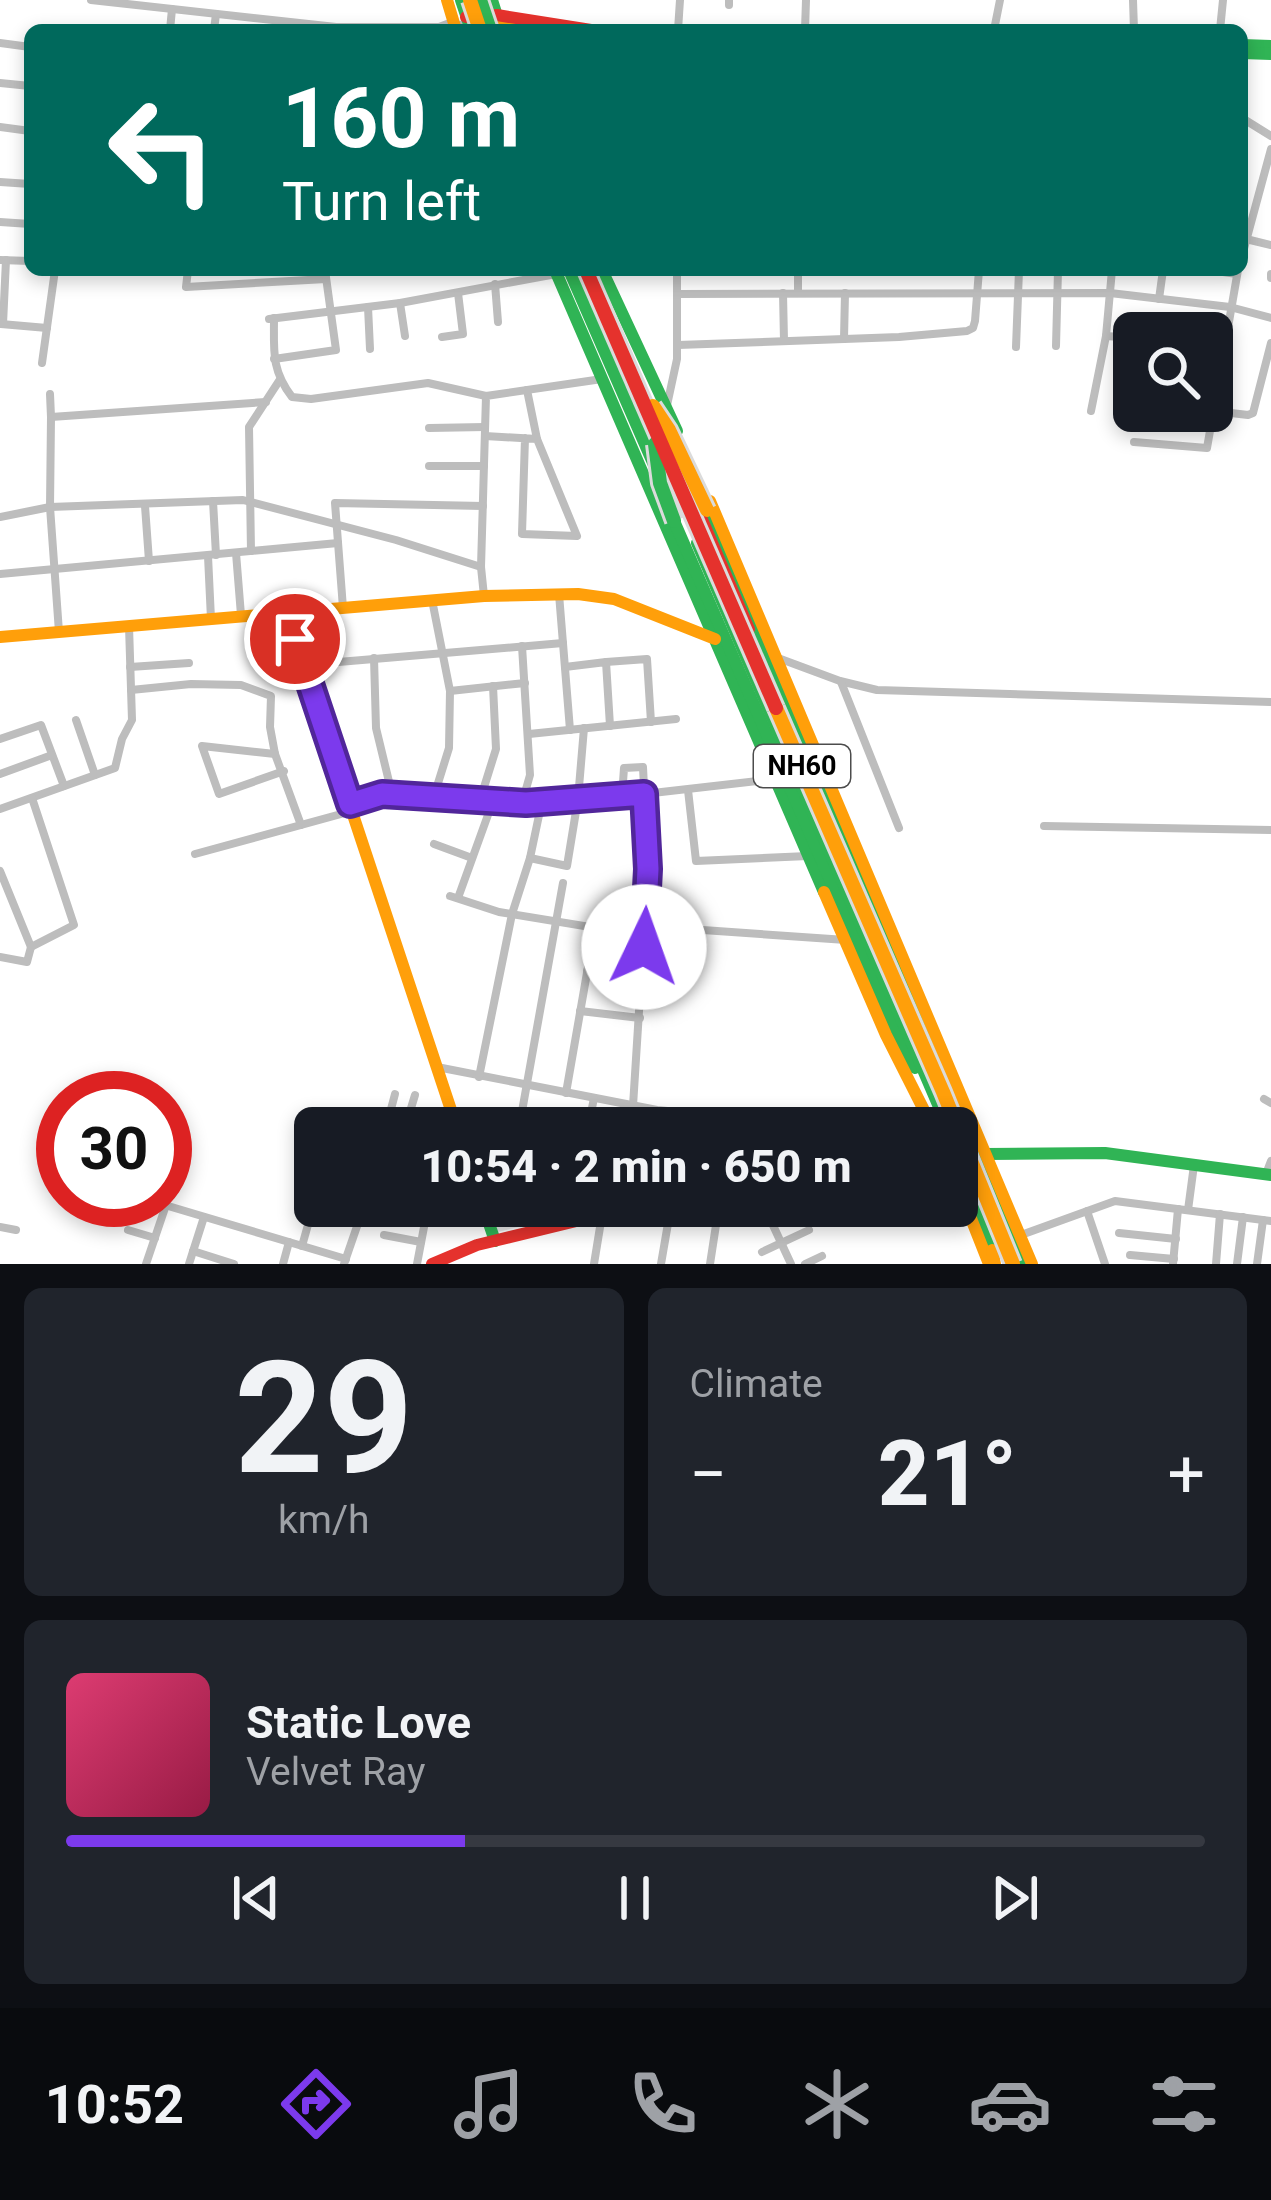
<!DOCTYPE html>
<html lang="en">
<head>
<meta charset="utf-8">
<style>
	:root { --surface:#171b24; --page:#20242c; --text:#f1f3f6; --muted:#9ea1a6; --line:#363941; --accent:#7c3aed }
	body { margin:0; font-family:Roboto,sans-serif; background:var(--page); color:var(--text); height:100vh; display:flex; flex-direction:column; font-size:45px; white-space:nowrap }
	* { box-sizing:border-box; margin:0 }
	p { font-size:39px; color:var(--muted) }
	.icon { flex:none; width:66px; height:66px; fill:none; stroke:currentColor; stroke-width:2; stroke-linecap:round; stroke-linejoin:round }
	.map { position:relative; height:1264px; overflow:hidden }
	.panel { display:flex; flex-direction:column; gap:24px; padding:24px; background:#0d0f14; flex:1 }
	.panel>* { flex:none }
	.guide { position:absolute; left:24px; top:24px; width:1224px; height:252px; border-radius:18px; box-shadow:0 6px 18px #0003; background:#00695c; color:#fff; overflow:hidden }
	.fabs { position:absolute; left:1113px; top:312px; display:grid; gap:24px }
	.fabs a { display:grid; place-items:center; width:120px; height:120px; border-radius:18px; background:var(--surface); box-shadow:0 6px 18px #0003; font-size:60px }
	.speed { position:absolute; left:36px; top:1071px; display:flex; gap:24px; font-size:60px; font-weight:700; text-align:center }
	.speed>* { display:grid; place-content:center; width:156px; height:156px; border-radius:50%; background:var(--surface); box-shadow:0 6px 18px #0003; line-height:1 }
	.speed .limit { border:18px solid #d22; background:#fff; color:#111 }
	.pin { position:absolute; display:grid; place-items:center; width:102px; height:102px; color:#fff; margin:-51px; border:6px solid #fff; border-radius:50%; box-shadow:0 3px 12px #0007 }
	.me { position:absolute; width:132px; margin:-66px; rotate:3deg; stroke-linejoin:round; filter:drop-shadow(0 0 9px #0008) }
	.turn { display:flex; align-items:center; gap:42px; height:252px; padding:0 60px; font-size:54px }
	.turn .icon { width:156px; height:156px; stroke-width:2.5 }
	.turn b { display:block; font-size:84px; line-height:102px }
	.big { font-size:90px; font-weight:800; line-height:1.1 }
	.panel .tile { flex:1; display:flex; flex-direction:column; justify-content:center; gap:18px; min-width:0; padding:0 42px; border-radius:18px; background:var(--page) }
	.panel .dial { align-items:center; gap:0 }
	.dial b { font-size:156px; line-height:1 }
	.song { display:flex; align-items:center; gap:36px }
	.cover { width:144px; height:144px; border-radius:18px; background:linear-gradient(135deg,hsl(340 70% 55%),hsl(340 70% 35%)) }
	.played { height:12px; border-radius:6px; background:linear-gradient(90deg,var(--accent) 35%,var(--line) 35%) }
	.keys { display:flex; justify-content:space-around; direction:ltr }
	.heat { display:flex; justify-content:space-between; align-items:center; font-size:66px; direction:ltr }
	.panel .tiles { flex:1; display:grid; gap:24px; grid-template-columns:1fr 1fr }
	.tile:last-child { grid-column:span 2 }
	.trip { position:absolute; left:294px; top:1107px; width:684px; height:120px; border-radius:18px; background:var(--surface); box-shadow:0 6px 18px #0003; font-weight:800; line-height:120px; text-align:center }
	.tabs { display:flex; height:192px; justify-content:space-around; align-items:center; background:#090b0e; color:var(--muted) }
	.tabs .icon { width:84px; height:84px }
	.tabs .active { color:var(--accent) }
	.tabs b { font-size:54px; color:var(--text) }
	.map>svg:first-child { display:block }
	.green { fill:#e8e8e8 }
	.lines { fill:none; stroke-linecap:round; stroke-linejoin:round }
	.street { stroke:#bdbdbd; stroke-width:8 }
	.fast { stroke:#30b455; stroke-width:12 }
	.slow { stroke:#ff9f0a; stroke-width:12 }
	.jam { stroke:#e5322d; stroke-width:12 }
	.fast-bridge-casing { stroke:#dbdbdb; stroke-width:20; stroke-linecap:butt }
	.slow-bridge-casing { stroke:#dbdbdb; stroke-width:20; stroke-linecap:butt }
	.jam-bridge-casing { stroke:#dbdbdb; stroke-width:20; stroke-linecap:butt }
	.fast-bridge { stroke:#30b455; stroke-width:14 }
	.slow-bridge { stroke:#ff9f0a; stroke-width:14 }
	.jam-bridge { stroke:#e5322d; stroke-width:14 }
	.route-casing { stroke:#51269a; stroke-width:30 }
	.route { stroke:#7c3aed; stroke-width:21 }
	.labels { text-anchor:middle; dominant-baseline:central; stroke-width:10; stroke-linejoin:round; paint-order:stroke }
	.shield { fill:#fff; stroke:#4c4c4c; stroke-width:3 }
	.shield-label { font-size:27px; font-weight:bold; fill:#000 }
</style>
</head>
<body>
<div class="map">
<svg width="1271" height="1264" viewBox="0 0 1271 1264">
	<rect width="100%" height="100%" fill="#fff"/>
	<polygon class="green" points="489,1206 604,1206 498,1232"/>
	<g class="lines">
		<g class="street">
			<polyline points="91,0 336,27 439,27"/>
			<polyline points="729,0 729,5"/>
			<polyline points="1133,0 1134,30"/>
			<polyline points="455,21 439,27 468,24"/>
			<polyline points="170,30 172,9"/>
			<polyline points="214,30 216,14"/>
			<polyline points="678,30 680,0"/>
			<polyline points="805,30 806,0"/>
			<polyline points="994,30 1000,0"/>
			<polyline points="1220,30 1223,0"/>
			<polyline points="0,43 30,47"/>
			<polyline points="0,83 30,86"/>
			<polyline points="1242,118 1271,136"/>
			<polyline points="0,127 30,131"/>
			<polyline points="0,182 30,184"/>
			<polyline points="0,222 30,224"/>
			<polyline points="1246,239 1271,245"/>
			<polyline points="1242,256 1271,149"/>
			<polyline points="0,260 30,261"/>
			<polyline points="188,270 186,287 326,279"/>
			<polyline points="1209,270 1237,274"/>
			<polyline points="1271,274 1271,278"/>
			<polyline points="495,284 498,322"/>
			<polyline points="783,293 784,341"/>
			<polyline points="798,293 798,270"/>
			<polyline points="678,294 1110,293 1230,307 1271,318"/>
			<polyline points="1159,299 1163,270"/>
			<polyline points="400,303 405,336"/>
			<polyline points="368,307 370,349"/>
			<path d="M274 318C274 350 271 370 292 397L311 399 428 383 486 396"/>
			<polyline points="269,319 400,303 556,274"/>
			<polyline points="1,324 47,328"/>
			<polyline points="3,324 6,260"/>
			<polyline points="1106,336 1134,338"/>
			<polyline points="442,337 463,334 458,293"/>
			<polyline points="844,339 845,293"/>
			<polyline points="678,345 899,337 967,331 973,328 975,321 979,270"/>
			<polyline points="1056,346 1058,270"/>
			<polyline points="1016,347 1019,270"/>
			<polyline points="274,359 336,350 325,270"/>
			<polyline points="42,363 55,270"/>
			<polyline points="527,390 537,439"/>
			<polyline points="50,394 51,417"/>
			<polyline points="666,410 677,359 677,270"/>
			<polyline points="1091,411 1106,336 1112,270"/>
			<polyline points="1214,411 1248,415 1253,413 1271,343"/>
			<polyline points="429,428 485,427"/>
			<polyline points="485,436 537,439 577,536 522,534 525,438"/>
			<polyline points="1134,442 1207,448 1238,270"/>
			<polyline points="429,466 484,466"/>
			<polyline points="213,501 216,555"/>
			<polyline points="145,506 149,561"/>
			<polyline points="0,517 50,507 243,500 396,540 481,567"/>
			<polyline points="251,551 249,427 279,381"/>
			<polyline points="236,553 241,615"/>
			<polyline points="208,556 211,619"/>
			<polyline points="0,574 338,543"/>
			<polyline points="559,594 570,730"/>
			<polyline points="484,596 481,567 486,396 602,379"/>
			<polyline points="432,600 450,691 449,748 434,796"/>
			<polyline points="343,608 335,503 483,506"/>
			<polyline points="59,632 50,507 51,417 266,402"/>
			<polyline points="374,658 376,728 392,794"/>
			<polyline points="778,658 840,681 877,690 1271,702"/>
			<polyline points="606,662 647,659 651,722"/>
			<polyline points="303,665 563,643"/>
			<polyline points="130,667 189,663"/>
			<polyline points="565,667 606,662 610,726"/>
			<polyline points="841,682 899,828"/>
			<polyline points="131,690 191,684 241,685 271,696 270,727 275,754 301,825"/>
			<polyline points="450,691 525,683"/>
			<polyline points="76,720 95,775"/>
			<polyline points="529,734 676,719"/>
			<polyline points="0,739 41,725 64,786"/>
			<polyline points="275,754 202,746 219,794 284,771"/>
			<polyline points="0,774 52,755"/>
			<polyline points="688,790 696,861 808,856"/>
			<polyline points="622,796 624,768 643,767 648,869 633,1106"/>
			<polyline points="480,800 496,749 493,686"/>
			<polyline points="522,803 530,775 522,646"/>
			<polyline points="350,804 381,794 392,794 526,803 644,794 775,779"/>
			<polyline points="0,809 115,768 122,739 132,720 129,626"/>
			<polyline points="1044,826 1271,830"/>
			<polyline points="434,844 472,858"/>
			<polyline points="195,854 352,811"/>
			<polyline points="530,858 567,866 578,799 584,728"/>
			<polyline points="0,871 31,947"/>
			<polyline points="450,896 499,912 645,936"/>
			<polyline points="458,898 493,801"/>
			<polyline points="645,926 846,940"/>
			<polyline points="0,957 27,962 31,947 74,925 32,798"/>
			<polyline points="587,971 642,979"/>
			<polyline points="580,1011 640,1018"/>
			<polyline points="437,1067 657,1110 731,1117 929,1119"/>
			<polyline points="479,1077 512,914 530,858 542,801"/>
			<polyline points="566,1093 595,927"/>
			<polyline points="1264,1099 1271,1103"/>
			<polyline points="386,1128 395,1094"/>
			<polyline points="405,1128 415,1095"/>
			<polyline points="427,1128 432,1111"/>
			<polyline points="519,1128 563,883"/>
			<polyline points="554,1128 556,1118"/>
			<polyline points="588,1128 594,1098"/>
			<polyline points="623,1128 628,1105"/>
			<polyline points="307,1153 315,1155"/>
			<polyline points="1266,1174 1271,1161"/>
			<polyline points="148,1200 346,1259"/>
			<polyline points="706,1206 716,1225 710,1264"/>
			<polyline points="764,1206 791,1264"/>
			<polyline points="388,1209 426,1214"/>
			<polyline points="1188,1210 1194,1165"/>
			<polyline points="1087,1211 1105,1264"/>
			<polyline points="768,1216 790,1206"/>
			<polyline points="0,1227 16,1230"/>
			<polyline points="128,1230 155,1238"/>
			<polyline points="1119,1233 1176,1239"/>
			<polyline points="384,1235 421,1242"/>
			<polyline points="1021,1235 1115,1201 1271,1221"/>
			<polyline points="302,1246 315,1200"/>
			<polyline points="193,1251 234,1264"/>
			<polyline points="762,1252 809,1230"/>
			<polyline points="1130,1255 1174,1259"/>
			<polyline points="146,1264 166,1205"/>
			<polyline points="189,1264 204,1217"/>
			<polyline points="283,1264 289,1242"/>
			<polyline points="344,1264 364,1206"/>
			<polyline points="417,1264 428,1206"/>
			<polyline points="594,1264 602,1215"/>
			<polyline points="661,1264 671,1206"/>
			<polyline points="805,1264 822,1256"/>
			<polyline points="1173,1264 1178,1209"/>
			<polyline points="1216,1264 1220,1214"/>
			<polyline points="1237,1264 1243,1217"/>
			<polyline points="1257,1264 1263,1220"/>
		</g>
		<g class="fast">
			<polyline points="461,0 471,30"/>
			<polyline points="492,0 498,19"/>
			<polyline points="1242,45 1271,46"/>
			<polyline points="1242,53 1271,54"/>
			<polyline points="555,270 824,892"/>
			<polyline points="569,270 654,465"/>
			<polyline points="578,270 626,379"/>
			<polyline points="602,270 677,431"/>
			<polyline points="707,510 1025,1264"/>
			<polyline points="674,521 905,1052 915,1068"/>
			<polyline points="697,543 948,1128"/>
			<polyline points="986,1154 1105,1153 1271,1175"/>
			<polyline points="957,1162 994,1255"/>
			<polyline points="483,1206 495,1241"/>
		</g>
		<g class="slow">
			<polyline points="447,0 456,30"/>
			<polyline points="482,23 544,30"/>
			<polyline points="710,501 1032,1264"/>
			<polyline points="286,613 457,1128"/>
			<polyline points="0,637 484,596 578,594 614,599 715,639"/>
			<polyline points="824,892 886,1035 933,1128"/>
			<polyline points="957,1183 989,1264"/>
			<polyline points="992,1250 995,1264"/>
		</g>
		<g class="jam">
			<polyline points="466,17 497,15 591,30"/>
			<polyline points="676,459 749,629"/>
			<polyline points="432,1264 477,1245 638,1206"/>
		</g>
		<g class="fast-bridge-casing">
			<g id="fast-bridge">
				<polyline points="480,0 490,30"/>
				<polyline points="655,444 660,483 674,521"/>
			</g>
		</g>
		<g class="slow-bridge-casing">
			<g id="slow-bridge">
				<polyline points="470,0 480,30"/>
				<polyline points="653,406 669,430 707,510"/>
				<polyline points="776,708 943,1092 1013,1264"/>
			</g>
		</g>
		<g class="jam-bridge-casing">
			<polyline id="jam-bridge" points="586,270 776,708"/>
		</g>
		<use href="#fast-bridge" class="fast-bridge"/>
		<use href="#slow-bridge" class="slow-bridge"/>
		<use href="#jam-bridge" class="jam-bridge"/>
	</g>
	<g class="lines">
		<g class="route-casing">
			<polyline id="route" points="295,639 350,804 382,794 526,803 644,794 648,869 644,947"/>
		</g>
		<use href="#route" class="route"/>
	</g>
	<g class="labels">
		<rect class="shield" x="754" y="745" width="96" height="42" rx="9"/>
		<g class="shield-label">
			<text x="802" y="766">NH60</text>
		</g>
	</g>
</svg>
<div class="fabs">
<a><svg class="icon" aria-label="search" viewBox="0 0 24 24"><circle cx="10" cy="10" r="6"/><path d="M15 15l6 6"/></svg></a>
</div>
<div class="speed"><div class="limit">30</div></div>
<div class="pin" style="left:295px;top:639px;background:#d93025"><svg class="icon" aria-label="arrive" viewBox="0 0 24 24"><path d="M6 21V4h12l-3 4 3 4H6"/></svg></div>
<svg class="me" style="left:644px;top:947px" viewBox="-20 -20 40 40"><circle r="19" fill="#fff"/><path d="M0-13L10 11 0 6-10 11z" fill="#7c3aed"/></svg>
<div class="trip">10:54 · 2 min · 650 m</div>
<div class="guide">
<div class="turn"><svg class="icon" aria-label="left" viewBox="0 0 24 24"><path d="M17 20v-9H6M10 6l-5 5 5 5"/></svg><div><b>160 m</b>Turn left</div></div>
</div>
</div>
<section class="panel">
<div class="tiles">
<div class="tile dial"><b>29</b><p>km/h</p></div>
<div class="tile"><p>Climate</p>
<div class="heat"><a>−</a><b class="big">21°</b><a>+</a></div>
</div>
<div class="tile">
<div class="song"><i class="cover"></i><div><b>Static Love</b><p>Velvet Ray</p></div></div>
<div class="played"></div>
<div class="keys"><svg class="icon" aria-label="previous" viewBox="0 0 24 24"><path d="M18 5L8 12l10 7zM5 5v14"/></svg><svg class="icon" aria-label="pause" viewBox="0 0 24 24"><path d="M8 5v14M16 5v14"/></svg><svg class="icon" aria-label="next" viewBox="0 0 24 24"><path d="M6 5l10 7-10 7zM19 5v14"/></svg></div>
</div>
</div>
</section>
<nav class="tabs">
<b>10:52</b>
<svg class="icon active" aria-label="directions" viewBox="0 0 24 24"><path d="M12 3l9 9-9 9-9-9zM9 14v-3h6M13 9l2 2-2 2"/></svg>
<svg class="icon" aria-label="music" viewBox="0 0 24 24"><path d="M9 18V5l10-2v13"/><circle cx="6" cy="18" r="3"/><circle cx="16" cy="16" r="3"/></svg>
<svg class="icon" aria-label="phone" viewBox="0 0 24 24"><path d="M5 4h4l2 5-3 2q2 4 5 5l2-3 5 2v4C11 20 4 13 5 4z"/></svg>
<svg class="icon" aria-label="climate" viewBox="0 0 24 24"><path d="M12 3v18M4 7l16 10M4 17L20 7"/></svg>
<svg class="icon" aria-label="car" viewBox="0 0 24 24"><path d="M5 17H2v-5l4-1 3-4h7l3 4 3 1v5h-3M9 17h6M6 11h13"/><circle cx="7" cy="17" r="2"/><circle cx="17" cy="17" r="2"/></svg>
<svg class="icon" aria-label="filters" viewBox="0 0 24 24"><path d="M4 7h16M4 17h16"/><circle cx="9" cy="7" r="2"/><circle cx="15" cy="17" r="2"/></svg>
</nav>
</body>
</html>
